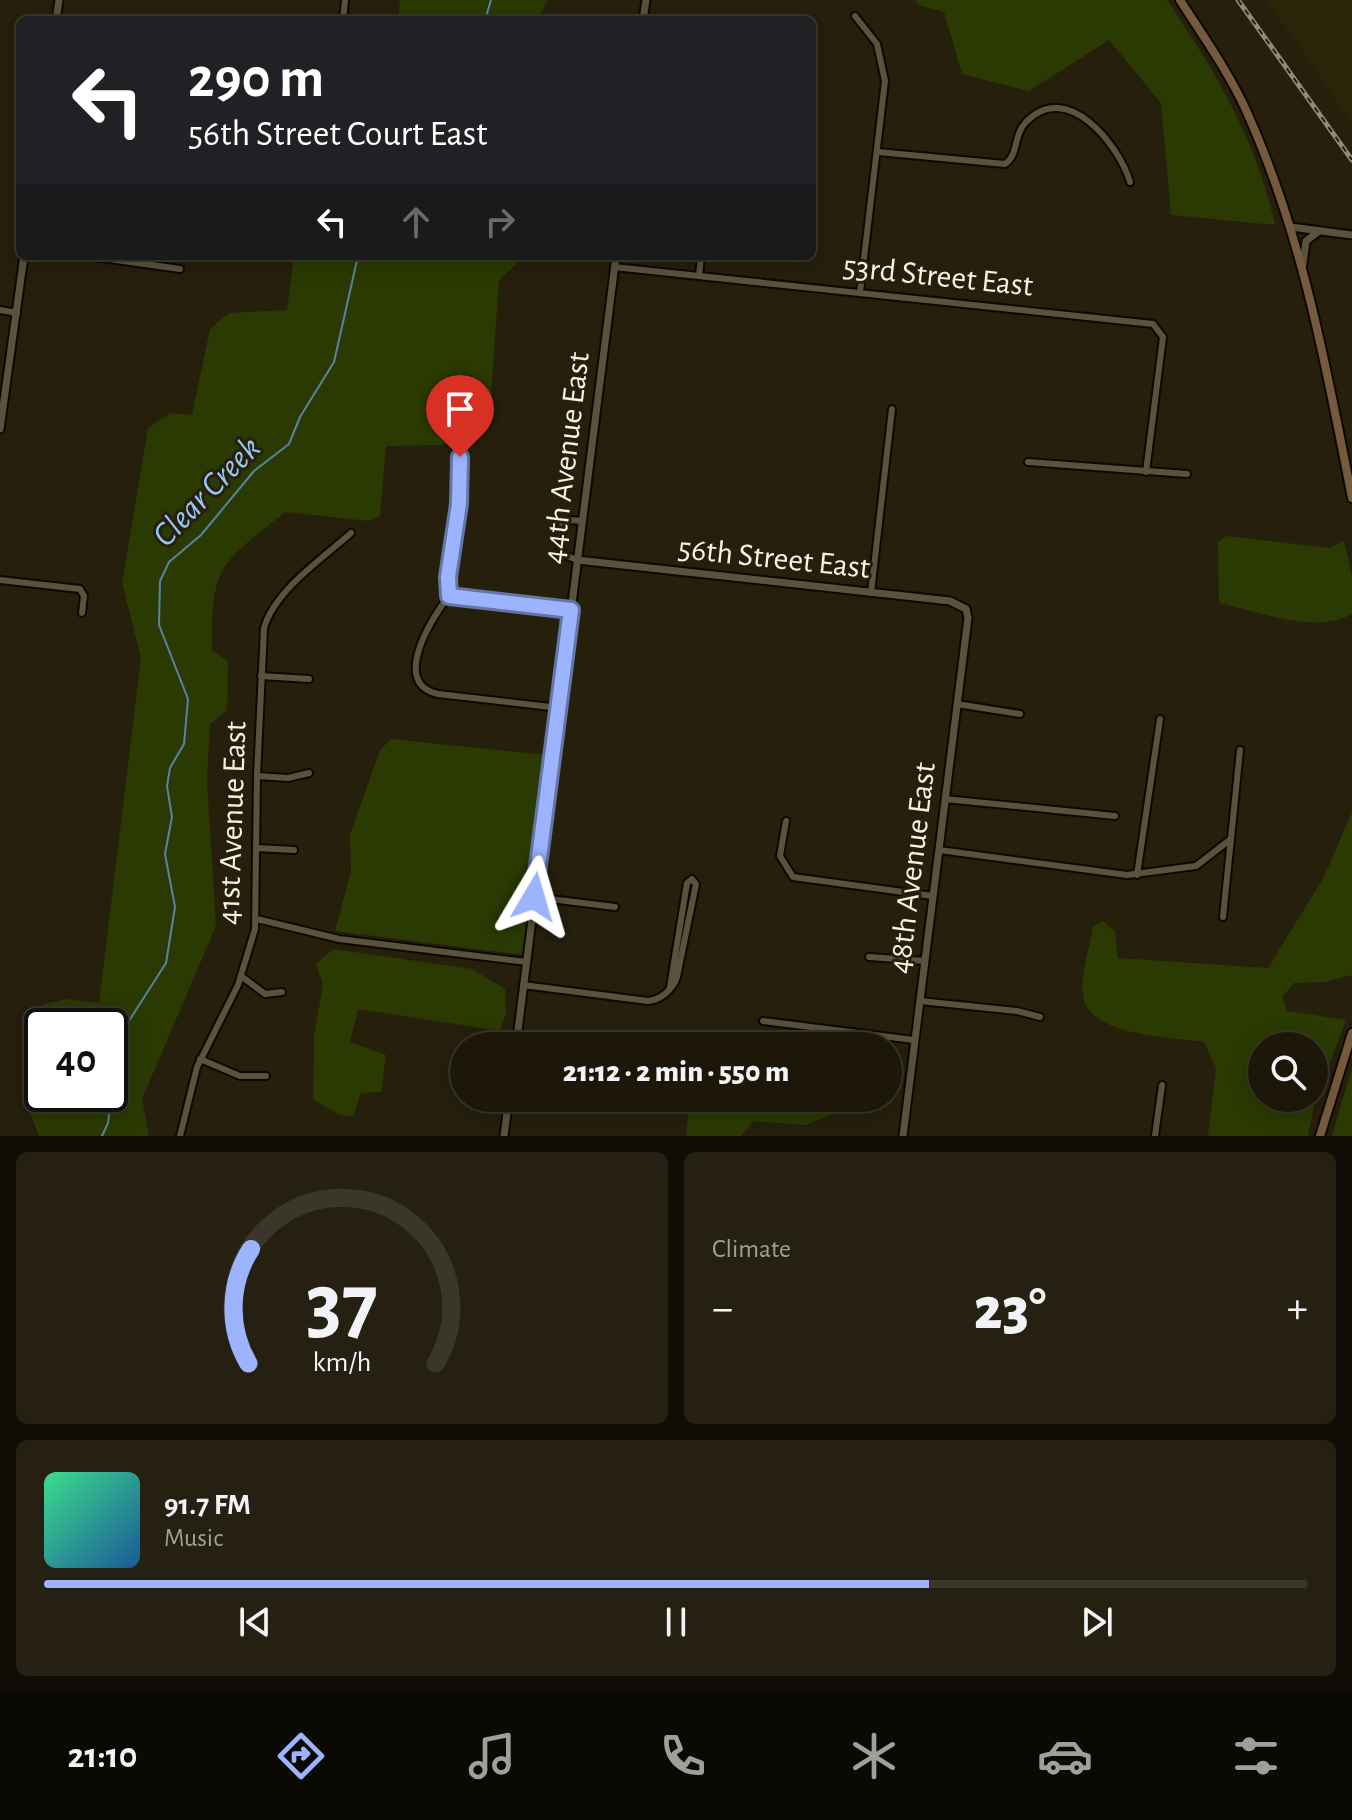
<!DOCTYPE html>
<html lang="en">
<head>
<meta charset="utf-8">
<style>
	:root { --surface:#1c1709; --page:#252012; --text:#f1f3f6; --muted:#a09f9c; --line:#3a362a; --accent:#9bb4fd }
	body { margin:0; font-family:"Alegreya Sans",sans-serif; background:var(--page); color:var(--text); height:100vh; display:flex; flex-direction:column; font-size:30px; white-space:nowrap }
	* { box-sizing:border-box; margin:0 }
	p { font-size:26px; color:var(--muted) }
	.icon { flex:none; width:44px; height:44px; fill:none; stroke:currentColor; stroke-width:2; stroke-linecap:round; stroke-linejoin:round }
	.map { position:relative; height:1136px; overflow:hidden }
	.side { display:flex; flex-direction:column; gap:16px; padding:16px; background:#0f0d05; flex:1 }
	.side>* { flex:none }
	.banner { position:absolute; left:16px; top:16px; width:800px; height:244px; border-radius:12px; box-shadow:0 4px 20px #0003,0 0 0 2px var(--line); background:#202124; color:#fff; overflow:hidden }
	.tools { position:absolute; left:1248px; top:1032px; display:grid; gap:16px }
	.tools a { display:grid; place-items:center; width:80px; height:80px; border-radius:50%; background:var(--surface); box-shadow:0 4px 20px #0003,0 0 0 2px var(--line); font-size:40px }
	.speed { position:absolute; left:24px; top:1008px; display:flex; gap:16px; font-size:40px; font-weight:700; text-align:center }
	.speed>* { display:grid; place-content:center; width:104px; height:104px; border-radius:50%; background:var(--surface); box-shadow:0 4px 20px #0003,0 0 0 2px var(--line); line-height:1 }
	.speed .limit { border:4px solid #111; border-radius:12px; background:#fff; color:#111 }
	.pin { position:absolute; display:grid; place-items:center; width:68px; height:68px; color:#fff; margin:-82px -34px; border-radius:50% 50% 50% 0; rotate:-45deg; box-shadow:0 0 8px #0007 }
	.pin .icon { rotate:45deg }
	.me { position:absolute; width:88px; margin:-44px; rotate:7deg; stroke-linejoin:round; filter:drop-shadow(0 0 6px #0008) }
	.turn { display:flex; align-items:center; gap:28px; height:168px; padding:0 40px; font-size:36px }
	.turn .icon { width:104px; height:104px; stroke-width:2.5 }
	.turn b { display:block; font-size:56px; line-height:68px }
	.lanes { display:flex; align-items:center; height:76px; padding:0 40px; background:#0003; justify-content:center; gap:40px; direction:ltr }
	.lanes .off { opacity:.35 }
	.big { font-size:60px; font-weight:800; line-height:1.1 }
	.side .tile { flex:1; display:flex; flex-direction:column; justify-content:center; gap:12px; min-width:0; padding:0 28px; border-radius:12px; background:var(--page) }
	.side .dial { align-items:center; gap:0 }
	.dial svg { height:208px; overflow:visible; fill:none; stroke:var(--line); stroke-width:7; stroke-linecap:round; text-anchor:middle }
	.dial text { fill:var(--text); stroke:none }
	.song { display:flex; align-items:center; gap:24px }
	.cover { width:96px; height:96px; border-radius:12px; background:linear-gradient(135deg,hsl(150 70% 55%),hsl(210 70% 35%)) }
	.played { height:8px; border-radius:4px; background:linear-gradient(90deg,var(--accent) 70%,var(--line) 70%) }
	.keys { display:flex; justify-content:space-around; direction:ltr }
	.heat { display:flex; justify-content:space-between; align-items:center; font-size:44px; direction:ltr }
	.side .tiles { flex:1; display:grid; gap:16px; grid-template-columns:1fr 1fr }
	.tile:last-child { grid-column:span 2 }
	.trip { position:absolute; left:450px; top:1032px; width:452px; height:80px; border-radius:40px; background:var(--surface); box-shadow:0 4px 20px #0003,0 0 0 2px var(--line); font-weight:800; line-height:80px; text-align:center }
	.dock { display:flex; height:128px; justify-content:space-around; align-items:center; background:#0b0904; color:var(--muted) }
	.dock .icon { width:56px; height:56px }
	.dock .active { color:var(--accent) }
	.dock b { font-size:36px; color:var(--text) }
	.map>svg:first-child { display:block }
	.built { fill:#2c2409 }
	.green { fill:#2b3a02; fill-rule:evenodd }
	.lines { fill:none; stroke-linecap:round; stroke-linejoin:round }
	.stream { stroke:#5783a4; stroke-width:2 }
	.minor-casing { stroke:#0e0900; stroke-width:10 }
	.tertiary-casing { stroke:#0e0900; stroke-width:11 }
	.secondary-casing { stroke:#0e0900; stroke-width:12 }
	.minor { stroke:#59523d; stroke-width:6 }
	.tertiary { stroke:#59523d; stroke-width:7 }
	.secondary { stroke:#765a3d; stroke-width:8 }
	.rail-casing { stroke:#908b7c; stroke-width:5 }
	.rail { stroke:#251f0c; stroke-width:2; stroke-dasharray:6; stroke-linecap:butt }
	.route-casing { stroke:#6575a4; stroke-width:20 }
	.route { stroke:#9bb4fd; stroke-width:14 }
	.labels { text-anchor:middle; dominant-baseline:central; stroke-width:6; stroke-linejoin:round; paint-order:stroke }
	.street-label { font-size:32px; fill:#f6f2e6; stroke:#251f0c }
	.water-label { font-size:34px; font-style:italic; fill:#98c7f5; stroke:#251f0c }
</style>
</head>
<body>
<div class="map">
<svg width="1352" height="1136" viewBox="0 0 1352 1136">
	<rect width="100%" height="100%" fill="#251f0c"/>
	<polygon class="built" points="1267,0 1352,0 1352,124"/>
	<g class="green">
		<polygon points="400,0 547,0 539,20 398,20"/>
		<path d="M916 0H1167C1217 74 1255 137 1275 225L1171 215 1161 103 1109 40 1029 91 962 74 944 12 918 5Z"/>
		<path d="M294 256H525L499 280 491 394 461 402 456 437 442 445 386 446 380 516 369 521 285 512C221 564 211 564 212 650L228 662 227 710 210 724 207 782 216 926 142 1099 149 1136H39L30 1113 44 1004 67 999 99 1003 141 658 122 583 148 428 170 413 192 415 210 329 229 313 287 310ZM42 1026H110V1094H42Z"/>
		<path d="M1227 536 1329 548 1344 541 1352 576V614C1314 635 1258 611 1219 603L1218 542Z"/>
		<polygon points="391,739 548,755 523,955 335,931 351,871 350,835 380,750"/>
		<path d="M1352 812V975L1325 982 1294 983 1282 997 1287 1011 1346 1020 1314 1105 1308 1136H1208L1216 1068 1204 1042C1173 1037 1088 1037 1083 995 1080 975 1090 947 1093 927L1103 921 1115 932 1118 958 1268 968 1324 877ZM1262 1046H1314V1098H1262Z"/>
		<polygon points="333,949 472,969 505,989 506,1014 500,1031 358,1009 350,1042 386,1055 381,1092 361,1093 353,1116 339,1115 313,1099 314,1036 323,985 316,964"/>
		<polygon points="1352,1068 1352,1136 1332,1136"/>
		<polygon points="690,1098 706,1098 720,1110 748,1105 755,1098 796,1098 825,1104 831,1115 805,1125 754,1121 741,1136 686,1136"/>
	</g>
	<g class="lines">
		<g class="stream">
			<polyline points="485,20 491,0"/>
			<polyline points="102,1136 108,1123 116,1062 127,1024 166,963 175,907 165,854 172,817 167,786 170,768 184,744 188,699 159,625 160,581 169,562 201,535 254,471 289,444 300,417 334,362 358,256"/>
		</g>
		<g class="minor-casing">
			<g id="minor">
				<polyline points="855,16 877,44 885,81 860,292"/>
				<polyline points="343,20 345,0"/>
				<path d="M878 152 1005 164C1019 155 1013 135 1026 122 1067 79 1119 145 1130 182"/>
				<polyline points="88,256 180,269"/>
				<polyline points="614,267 1153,324 1163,337 1146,472"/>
				<polyline points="699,276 701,256"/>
				<polyline points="0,310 17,313"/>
				<path d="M460 457 459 509 448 577 449 596C432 617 390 684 438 694L559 708"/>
				<polyline points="1028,462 1187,474"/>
				<polyline points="577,560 560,553 562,525 570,520 582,521"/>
				<polyline points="0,580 80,589 84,596 82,613"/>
				<polyline points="871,593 892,409"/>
				<polyline points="449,596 571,610"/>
				<polyline points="261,676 309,679"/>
				<polyline points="957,704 1020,714"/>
				<polyline points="257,776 288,778 309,773"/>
				<polyline points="945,799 1115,816"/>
				<polyline points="786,821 780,856 793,877 933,896"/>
				<polyline points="256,848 294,850"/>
				<polyline points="939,850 1127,875 1196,866 1231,839"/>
				<polyline points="1137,875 1160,719"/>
				<polyline points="534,897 615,907"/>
				<polyline points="1223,917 1240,750"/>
				<polyline points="257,919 339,939 527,962"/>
				<polyline points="869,957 925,961"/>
				<polyline points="241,976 265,994 282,992"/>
				<path d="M523 985 648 1001C661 1000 673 989 677 977L696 884 692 879 687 883 670 987"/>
				<polyline points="920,1001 1017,1011 1040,1017"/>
				<polyline points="763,1021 914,1040"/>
				<polyline points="200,1059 240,1076 266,1076"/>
				<path d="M180 1136 197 1067 238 985 255 929 257 776 264 628C275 590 322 559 351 533"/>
				<polyline points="1155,1136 1162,1085"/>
			</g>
		</g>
		<g class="tertiary-casing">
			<g id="tertiary">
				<polyline points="56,20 59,0"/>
				<polyline points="643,20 646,0"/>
				<polyline points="1291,227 1352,235"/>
				<polyline points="1303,264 1306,241 1318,232"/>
				<polyline points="0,429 24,256"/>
				<polyline points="577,560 950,601 966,609 968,618 903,1136"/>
				<polyline points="516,1046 616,256"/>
				<polyline points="504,1136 509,1098"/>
			</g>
		</g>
		<g class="secondary-casing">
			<g id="secondary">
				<path d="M1180 0C1203 36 1228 71 1246 110 1302 234 1326 365 1352 498"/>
				<polyline points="1320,1136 1352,1033"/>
			</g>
		</g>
		<use href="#minor" class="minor"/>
		<use href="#tertiary" class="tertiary"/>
		<use href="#secondary" class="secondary"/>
		<g class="rail-casing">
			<polyline id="rail" points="1238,0 1352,160"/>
		</g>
		<use href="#rail" class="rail"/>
	</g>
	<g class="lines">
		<g class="route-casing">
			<polyline id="route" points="460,457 459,504 448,577 449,596 571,610 534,897"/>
		</g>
		<use href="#route" class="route"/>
	</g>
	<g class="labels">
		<g class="street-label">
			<text transform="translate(938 276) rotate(6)">53rd Street East</text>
			<text transform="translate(566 458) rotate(-83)">44th Avenue East</text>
			<text transform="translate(774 558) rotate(6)">56th Street East</text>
			<text transform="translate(232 823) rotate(-88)">41st Avenue East</text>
			<text transform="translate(912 868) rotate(-83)">48th Avenue East</text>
		</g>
		<g class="water-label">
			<text transform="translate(207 492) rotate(-46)">Clear Creek</text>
		</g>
	</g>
</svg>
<div class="tools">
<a><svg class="icon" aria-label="search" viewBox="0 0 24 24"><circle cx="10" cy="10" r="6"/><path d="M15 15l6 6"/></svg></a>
</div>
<div class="speed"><div class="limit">40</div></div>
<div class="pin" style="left:460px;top:457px;background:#d93025"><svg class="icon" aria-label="arrive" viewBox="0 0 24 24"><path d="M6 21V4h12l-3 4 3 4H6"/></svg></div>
<svg class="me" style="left:534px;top:897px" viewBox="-20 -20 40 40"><path d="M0-17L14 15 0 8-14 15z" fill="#9bb4fd" stroke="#fff" stroke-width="4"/></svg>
<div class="trip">21:12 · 2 min · 550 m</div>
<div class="banner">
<div class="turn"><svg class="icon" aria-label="left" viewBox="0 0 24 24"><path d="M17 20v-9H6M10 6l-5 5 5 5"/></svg><div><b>290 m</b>56th Street Court East</div></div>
<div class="lanes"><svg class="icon" aria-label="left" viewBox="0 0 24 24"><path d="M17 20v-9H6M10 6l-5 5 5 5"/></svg><svg class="icon off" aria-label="ahead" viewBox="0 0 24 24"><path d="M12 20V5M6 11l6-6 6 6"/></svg><svg class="icon off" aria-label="right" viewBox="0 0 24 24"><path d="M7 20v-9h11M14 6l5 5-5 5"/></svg></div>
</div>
</div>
<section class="side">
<div class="tiles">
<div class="tile dial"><svg viewBox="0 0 100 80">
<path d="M14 69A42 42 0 1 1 86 69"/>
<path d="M14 69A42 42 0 0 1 15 25" stroke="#9bb4fd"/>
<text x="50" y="56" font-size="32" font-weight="700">37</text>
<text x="50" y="72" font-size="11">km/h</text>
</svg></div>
<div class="tile"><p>Climate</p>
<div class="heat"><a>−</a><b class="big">23°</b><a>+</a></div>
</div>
<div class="tile">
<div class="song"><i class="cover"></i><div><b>91.7 FM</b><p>Music</p></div></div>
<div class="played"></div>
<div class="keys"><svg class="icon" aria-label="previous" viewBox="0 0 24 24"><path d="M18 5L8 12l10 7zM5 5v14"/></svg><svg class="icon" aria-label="pause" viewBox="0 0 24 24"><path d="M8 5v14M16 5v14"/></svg><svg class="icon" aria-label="next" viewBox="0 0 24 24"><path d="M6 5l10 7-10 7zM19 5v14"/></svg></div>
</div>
</div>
</section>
<nav class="dock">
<b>21:10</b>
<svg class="icon active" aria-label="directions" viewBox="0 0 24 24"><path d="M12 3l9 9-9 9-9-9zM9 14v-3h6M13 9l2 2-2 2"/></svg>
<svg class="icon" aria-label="music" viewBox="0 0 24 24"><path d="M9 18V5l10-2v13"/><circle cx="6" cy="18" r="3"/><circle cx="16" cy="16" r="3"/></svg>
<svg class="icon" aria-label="phone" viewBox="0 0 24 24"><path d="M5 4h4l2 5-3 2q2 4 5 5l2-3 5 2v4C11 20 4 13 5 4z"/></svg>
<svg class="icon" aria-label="climate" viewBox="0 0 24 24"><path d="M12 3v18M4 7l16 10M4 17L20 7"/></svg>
<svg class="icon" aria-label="car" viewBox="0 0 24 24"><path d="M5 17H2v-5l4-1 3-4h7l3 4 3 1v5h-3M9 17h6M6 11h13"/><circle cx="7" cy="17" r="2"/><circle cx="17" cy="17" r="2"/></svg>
<svg class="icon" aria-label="filters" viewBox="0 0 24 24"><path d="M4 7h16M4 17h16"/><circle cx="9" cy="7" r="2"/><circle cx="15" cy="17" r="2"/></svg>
</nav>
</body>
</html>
